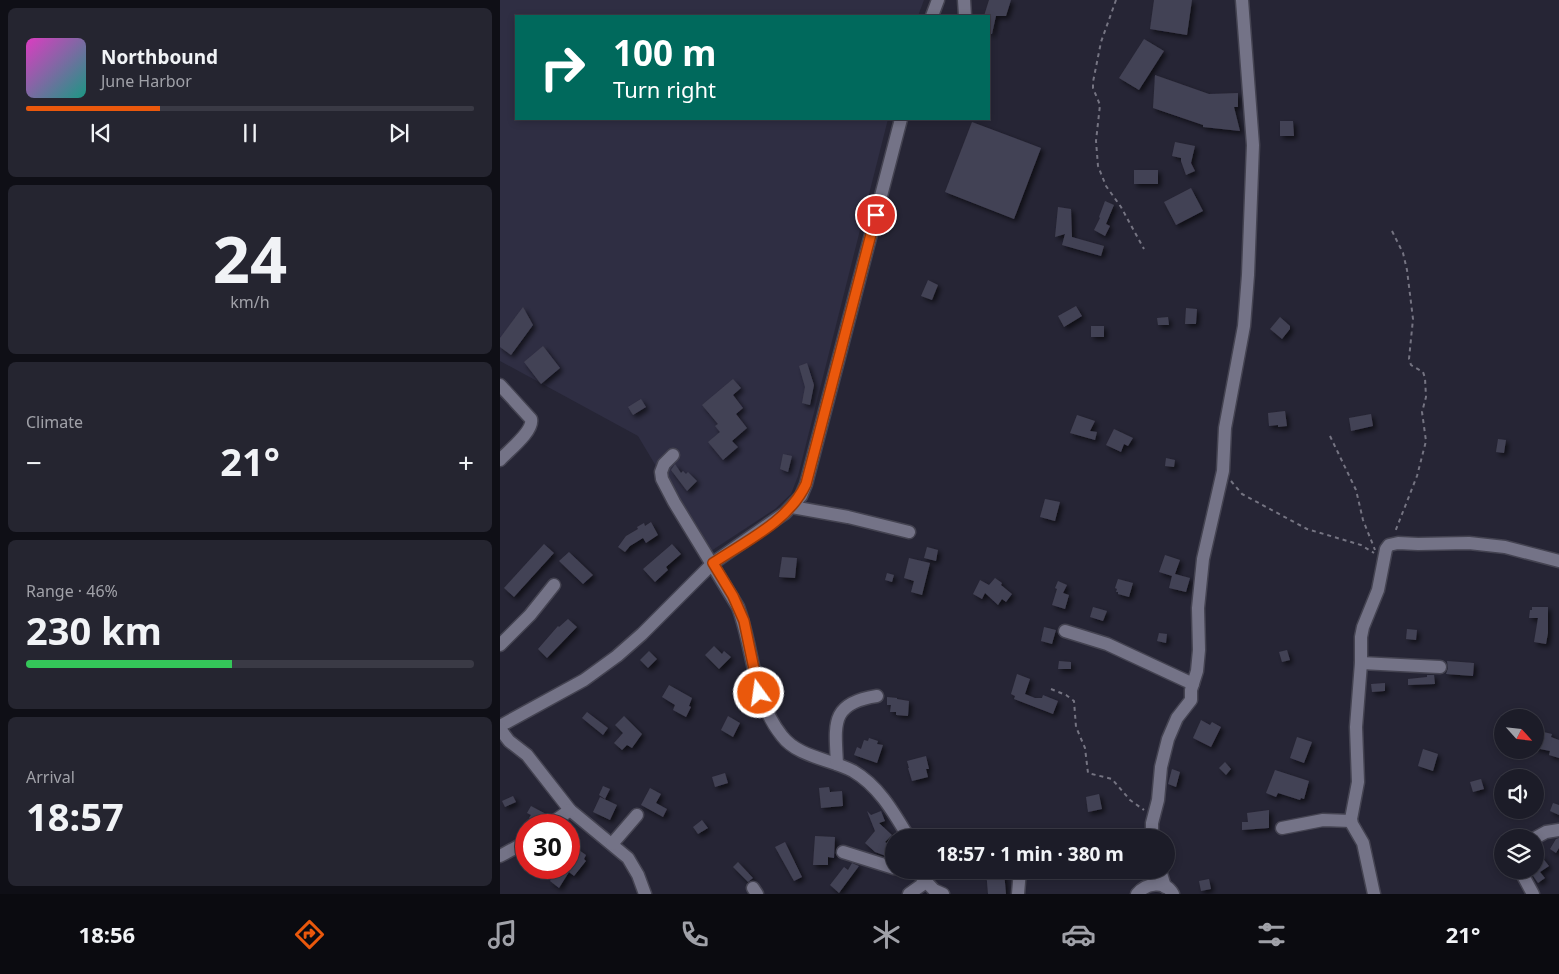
<!DOCTYPE html>
<html lang="en">
<head>
<meta charset="utf-8">
<style>
	:root { --surface:#1c1c28; --page:#252530; --text:#f1f3f6; --muted:#a0a1a8; --line:#3a3a45; --accent:#ea580c }
	body { margin:0; font-family:"Noto Sans",sans-serif; background:var(--page); color:var(--text); height:100vh; display:flex; flex-direction:column; font-size:19px; white-space:nowrap }
	* { box-sizing:border-box; margin:0 }
	p { font-size:16px; color:var(--muted) }
	.icon { flex:none; width:28px; height:28px; fill:none; stroke:currentColor; stroke-width:2; stroke-linecap:round; stroke-linejoin:round }
	.map { position:relative; flex:1; overflow:hidden }
	.panel { display:flex; flex-direction:column; gap:8px; padding:8px; background:#0f0f16; width:500px }
	.panel>* { flex:none }
	.top-card { position:absolute; left:15px; top:15px; width:475px; height:105px; border-radius:0px; box-shadow:0 2px 8px #0003,0 0 0 1px var(--line); background:#00695c; color:#fff; overflow:hidden }
	.needle { width:32px; rotate:117deg }
	.fabs { position:absolute; left:994px; top:709px; display:grid; gap:10px }
	.fabs a { display:grid; place-items:center; width:50px; height:50px; border-radius:50%; background:var(--surface); box-shadow:0 2px 8px #0003,0 0 0 1px var(--line); font-size:25px }
	.speed { position:absolute; left:15px; top:814px; display:flex; gap:10px; font-size:25px; font-weight:700; text-align:center }
	.speed>* { display:grid; place-content:center; width:65px; height:65px; border-radius:50%; background:var(--surface); box-shadow:0 2px 8px #0003,0 0 0 1px var(--line); line-height:1 }
	.speed .limit { border:8px solid #d22; background:#fff; color:#111 }
	.pin { position:absolute; display:grid; place-items:center; width:42px; height:42px; color:#fff; margin:-21px; border:2px solid #fff; border-radius:50%; box-shadow:0 1px 5px #0007 }
	.me { position:absolute; width:55px; margin:-28px; rotate:346deg; stroke-linejoin:round; filter:drop-shadow(0 0 4px #0008) }
	.turn { display:flex; align-items:center; gap:18px; height:105px; padding:0 15px; font-size:22px }
	.turn .icon { width:65px; height:65px; stroke-width:2.5 }
	.turn b { display:block; font-size:35px; line-height:42px }
	.big { font-size:38px; font-weight:700; line-height:1.1 }
	.panel .tile { flex:1; display:flex; flex-direction:column; justify-content:center; gap:8px; min-width:0; padding:0 18px; border-radius:8px; background:var(--page) }
	.panel .dial { align-items:center; gap:0 }
	.dial b { font-size:65px; line-height:1 }
	.song { display:flex; align-items:center; gap:15px }
	.cover { width:60px; height:60px; border-radius:8px; background:linear-gradient(135deg,hsl(310 70% 55%),hsl(170 70% 35%)) }
	.played { height:5px; border-radius:2px; background:linear-gradient(90deg,var(--accent) 30%,var(--line) 30%) }
	.keys { display:flex; justify-content:space-around; direction:ltr }
	.heat { display:flex; justify-content:space-between; align-items:center; font-size:28px; direction:ltr }
	.charge { height:8px; border-radius:4px; background:linear-gradient(90deg,#34c759 46%,var(--line) 0) }
	.trip { position:absolute; left:385px; top:829px; width:290px; height:50px; border-radius:25px; background:var(--surface); box-shadow:0 2px 8px #0003,0 0 0 1px var(--line); font-weight:700; line-height:50px; text-align:center }
	.tab-bar { display:flex; height:80px; justify-content:space-around; align-items:center; background:#0b0b10; color:var(--muted) }
	.tab-bar .icon { width:35px; height:35px }
	.tab-bar .active { color:var(--accent) }
	.tab-bar b { font-size:22px; color:var(--text) }
	main { display:flex; flex:1; min-height:0 }
	.map>svg:first-child { display:block }
	.built { fill:#2f2e43 }
	.building { fill:#434254; filter:url(#shadow) }
	.lines { fill:none; stroke-linecap:round; stroke-linejoin:round }
	.minor-casing { stroke:#444351; stroke-width:15 }
	.path { stroke:#757482; stroke-width:2; stroke-dasharray:4 4; stroke-linecap:butt }
	.minor { stroke:#747387; stroke-width:12 }
	.route-casing { stroke:#983908; stroke-width:12 }
	.route { stroke:#ea580c; stroke-width:9 }
</style>
</head>
<body>
<main>
<section class="panel">
<div class="tile">
<div class="song"><i class="cover"></i><div><b>Northbound</b><p>June Harbor</p></div></div>
<div class="played"></div>
<div class="keys"><svg class="icon" aria-label="previous" viewBox="0 0 24 24"><path d="M18 5L8 12l10 7zM5 5v14"/></svg><svg class="icon" aria-label="pause" viewBox="0 0 24 24"><path d="M8 5v14M16 5v14"/></svg><svg class="icon" aria-label="next" viewBox="0 0 24 24"><path d="M6 5l10 7-10 7zM19 5v14"/></svg></div>
</div>
<div class="tile dial"><b>24</b><p>km/h</p></div>
<div class="tile"><p>Climate</p>
<div class="heat"><a>−</a><b class="big">21°</b><a>+</a></div>
</div>
<div class="tile"><p>Range · 46%</p><b class="big">230 km</b><div class="charge"></div></div>
<div class="tile"><p>Arrival</p><b class="big">18:57</b></div>
</section>
<div class="map">
<svg width="1059" height="894" viewBox="0 0 1059 894">
	<defs>
		<filter id="shadow"><feDropShadow dx="3" dy="3" stdDeviation="2.5" flood-color="#0009"/></filter>
	</defs>
	<rect width="100%" height="100%" fill="#262535"/>
	<polygon class="built" points="0,0 424,0 418,16 16,16 16,119 388,119 298,476 291,494 275,509 208,553 138,436 0,361"/>
	<g class="building">
		<polygon points="489,0 511,0 506,16 496,16 492,34 489,34 489,16 484,16"/>
		<polygon points="654,0 692,0 687,35 650,29"/>
		<polygon points="644,39 664,51 639,90 619,78"/>
		<polygon points="655,75 709,94 738,93 738,107 734,107 740,131 703,127 703,125 653,108"/>
		<polygon points="780,121 793,121 794,136 780,136"/>
		<polygon points="472,122 541,148 514,219 445,192"/>
		<polygon points="675,142 695,146 691,163 695,171 686,175 681,161 681,158 672,156"/>
		<rect x="634" y="170" width="24" height="14"/>
		<polygon points="691,188 703,211 676,225 664,202"/>
		<polygon points="605,201 614,205 606,224 610,226 605,236 594,230 600,218 599,217"/>
		<polygon points="558,207 571,209 572,237 604,246 601,256 562,245 565,234 555,237"/>
		<polygon points="428,280 438,285 432,300 421,296"/>
		<polygon points="576,306 582,316 564,327 558,316"/>
		<polygon points="23,307 33,325 11,355 0,347 0,338"/>
		<polygon points="686,308 697,309 696,324 685,324"/>
		<polygon points="668,317 669,325 658,325 657,318"/>
		<polygon points="780,317 790,326 790,329 782,339 770,329"/>
		<rect x="591" y="326" width="13" height="11"/>
		<polygon points="43,346 60,368 41,384 24,362"/>
		<polygon points="307,363 314,385 310,405 302,403 305,387 299,366"/>
		<polygon points="233,379 241,388 233,395 243,408 236,414 247,428 232,441 238,447 223,460 208,442 220,432 215,426 218,424 202,405"/>
		<polygon points="141,399 146,407 133,415 128,407"/>
		<polygon points="785,411 787,426 778,427 778,425 769,426 768,413"/>
		<polygon points="871,414 873,426 851,431 849,418"/>
		<polygon points="577,415 595,421 590,431 597,432 595,440 570,433"/>
		<polygon points="614,429 633,438 628,446 624,444 621,452 606,445"/>
		<polygon points="998,439 1006,440 1004,453 996,452"/>
		<polygon points="283,454 292,456 288,472 280,469"/>
		<polygon points="666,458 675,460 674,467 665,466"/>
		<polygon points="175,464 181,473 183,471 186,474 188,472 197,481 187,491 171,470"/>
		<polygon points="545,499 560,502 555,521 540,517"/>
		<polygon points="151,522 158,535 146,543 143,538 130,546 125,552 118,547 126,536 138,529 137,527 144,523 145,526"/>
		<polygon points="44,544 54,553 14,597 4,588"/>
		<polygon points="172,544 181,554 166,567 168,570 155,582 143,569"/>
		<polygon points="427,547 438,550 436,561 424,558"/>
		<polygon points="69,552 93,575 83,584 59,561"/>
		<polygon points="665,555 680,560 675,574 690,578 686,592 669,588 672,576 659,572"/>
		<polygon points="282,557 297,558 295,578 279,577"/>
		<polygon points="409,558 430,563 422,595 411,592 414,581 404,578"/>
		<polygon points="387,573 394,575 392,582 385,580"/>
		<polygon points="495,578 502,583 501,585 512,594 506,602 502,599 498,605 485,593 482,599 473,594 480,580 489,585"/>
		<polygon points="618,579 633,583 629,597 618,594 618,592 616,592 617,589 615,588"/>
		<polygon points="558,581 567,585 563,593 569,595 565,609 552,605 557,589 555,588"/>
		<polygon points="593,607 607,611 603,621 590,617"/>
		<polygon points="1032,607 1048,607 1048,633 1046,644 1034,642 1038,618 1029,618 1030,610 1032,610"/>
		<polygon points="68,619 77,627 47,658 38,649 58,626 59,627"/>
		<polygon points="544,627 556,630 552,644 541,641"/>
		<polygon points="907,629 917,630 916,640 906,639"/>
		<polygon points="659,633 667,634 666,643 657,641"/>
		<polygon points="214,646 222,654 224,651 231,657 219,669 205,655"/>
		<polygon points="787,650 790,660 782,662 779,652"/>
		<polygon points="149,651 157,659 148,668 140,660"/>
		<polygon points="559,661 571,662 571,669 558,669"/>
		<polygon points="947,661 974,663 973,676 946,674 948,668"/>
		<polygon points="517,674 530,679 525,694 535,698 542,698 543,695 558,701 553,714 514,699 515,696 511,694"/>
		<polygon points="927,675 934,675 935,684 908,685 908,679 927,677"/>
		<polygon points="885,683 885,691 872,692 871,684"/>
		<polygon points="169,685 192,698 189,706 191,707 186,717 173,710 175,705 162,697"/>
		<polygon points="387,697 397,698 397,699 409,701 408,716 396,715 396,712 390,712 391,705 387,705"/>
		<polygon points="87,712 108,728 103,735 82,718"/>
		<polygon points="124,716 142,734 132,748 127,745 122,750 114,743 123,733 115,725"/>
		<polygon points="228,716 240,723 233,737 221,730"/>
		<polygon points="701,720 710,725 712,722 721,727 711,747 693,738"/>
		<polygon points="1035,730 1052,734 1051,737 1059,740 1059,758 1049,755 1050,751 1035,748"/>
		<polygon points="797,737 812,742 804,763 790,758"/>
		<polygon points="369,738 378,741 377,744 383,745 377,763 354,755 357,747 361,749 364,740 368,741"/>
		<polygon points="923,749 938,754 933,771 918,766"/>
		<polygon points="426,756 429,769 426,769 428,777 412,781 408,768 409,768 407,761"/>
		<polygon points="725,762 731,769 726,775 719,768"/>
		<polygon points="672,769 680,772 676,787 668,784"/>
		<polygon points="775,770 809,781 804,799 801,798 800,800 778,793 776,797 766,793"/>
		<polygon points="225,773 228,783 215,787 212,777"/>
		<polygon points="981,779 984,789 973,792 970,782"/>
		<polygon points="103,786 110,789 105,799 99,795"/>
		<polygon points="329,787 330,792 342,791 343,806 321,808 319,788"/>
		<polygon points="150,788 161,794 156,803 167,809 163,817 141,805"/>
		<polygon points="599,794 602,809 588,812 586,797"/>
		<polygon points="13,796 16,802 5,807 2,801"/>
		<polygon points="100,797 117,805 110,820 93,812"/>
		<polygon points="1053,803 1059,805 1059,815 1050,811"/>
		<polygon points="31,806 46,814 39,825 29,818 31,815 27,813"/>
		<polygon points="769,810 769,828 742,830 742,822 748,822 747,813"/>
		<polygon points="367,811 371,815 381,811 385,821 379,823 392,835 385,842 394,847 394,859 375,852 365,843 375,831"/>
		<polygon points="202,820 208,828 198,834 193,827"/>
		<polygon points="315,836 335,837 334,858 328,857 328,865 313,865"/>
		<polygon points="1059,838 1059,848 1056,853 1050,849 1056,839"/>
		<polygon points="285,842 302,877 294,881 275,847"/>
		<polygon points="69,843 86,855 84,859 86,861 74,876 69,872 59,888 50,881 55,873 47,868 69,868"/>
		<polygon points="1041,856 1049,866 1040,872 1045,878 1038,883 1029,870 1035,870 1035,860"/>
		<polygon points="238,862 253,878 248,882 233,867"/>
		<polygon points="352,863 359,866 339,893 330,885 344,867 348,870"/>
		<polygon points="486,870 495,870 495,872 504,871 506,894 488,894"/>
		<polygon points="709,879 711,889 701,891 699,881"/>
	</g>
	<g class="lines">
		<g class="minor-casing">
			<g id="minor">
				<polyline points="464,0 465,16"/>
				<polyline points="432,16 438,0"/>
				<path d="M0 385 31 419C34 431 8 451 0 460"/>
				<path d="M173 455 164 464 161 472 162 479 174 502 238 607C254 649 252 699 282 736 298 757 330 759 353 771 379 786 394 813 409 838"/>
				<polyline points="292,507 348,517 409,532"/>
				<polyline points="565,631 607,644 693,684"/>
				<polyline points="0,645 30,615 54,585"/>
				<polyline points="861,663 940,667"/>
				<polyline points="0,726 84,680 117,656 142,634 213,563 285,513 301,496 306,484 401,119"/>
				<polyline points="0,729 9,741 27,755 70,810 128,858 138,875 145,894"/>
				<path d="M337 764C335 724 330 703 377 696"/>
				<polyline points="49,825 70,810"/>
				<polyline points="782,828 823,820 851,821"/>
				<polyline points="652,838 652,823 658,800 661,767 668,739 677,718 691,700 691,690 697,671 699,650 698,608 703,559 723,471 725,428 744,326 748,275 753,145 742,0"/>
				<polyline points="1035,838 1046,832 1059,830"/>
				<polyline points="112,844 137,815"/>
				<polyline points="343,852 394,868"/>
				<polyline points="0,856 26,842"/>
				<polyline points="418,870 418,873 434,890 443,894"/>
				<polyline points="660,870 665,887"/>
				<polyline points="1020,870 1033,894"/>
				<polyline points="253,888 257,894"/>
				<polyline points="409,894 426,882"/>
				<polyline points="518,894 520,870"/>
				<path d="M637 894C646 883 665 880 673 894"/>
				<polyline points="874,894 863,843 852,824 851,819 858,782 856,727 861,663 861,637 863,627 878,590 886,549 889,545 898,543 918,544 969,543 1005,547 1059,561"/>
			</g>
		</g>
		<g class="path">
			<polyline points="616,0 601,42 593,82 593,88 600,105 596,141 598,166 606,186 621,207 644,249"/>
			<polyline points="892,231 903,253 907,270 913,319 909,359 911,365 923,372 925,378 926,397 922,412 926,441 917,476 895,532"/>
			<polyline points="830,436 856,490 863,520 875,550"/>
			<polyline points="731,481 742,494 807,529 861,545 874,553"/>
			<polyline points="551,689 566,695 574,701 576,727 585,748 588,773 612,779 630,800 644,810"/>
		</g>
		<use href="#minor" class="minor"/>
	</g>
	<g class="lines">
		<g class="route-casing">
			<path id="route" d="M259 693 244 621 233 596 213 563C246 541 289 521 306 484L376 215"/>
		</g>
		<use href="#route" class="route"/>
	</g>
</svg>
<div class="fabs">
<a><svg class="needle" viewBox="-14 -14 28 28"><path d="M0-13l5 13h-10z" fill="#e53935"/><path d="M0 13l5-13h-10z" fill="#a0a1a8"/></svg></a>
<a><svg class="icon" aria-label="sound" viewBox="0 0 24 24"><path d="M4 9h4l5-4v14l-5-4H4zM17 9q2 3 0 6"/></svg></a>
<a><svg class="icon" aria-label="layers" viewBox="0 0 24 24"><path d="M12 4l9 5-9 5-9-5zM3 14l9 5 9-5"/></svg></a>
</div>
<div class="speed"><div class="limit">30</div></div>
<div class="pin" style="left:376px;top:215px;background:#d93025"><svg class="icon" aria-label="arrive" viewBox="0 0 24 24"><path d="M6 21V4h12l-3 4 3 4H6"/></svg></div>
<svg class="me" style="left:259px;top:693px" viewBox="-20 -20 40 40"><circle r="17" fill="#ea580c" stroke="#fff" stroke-width="3"/><path d="M0-11L8 9 0 5-8 9z" fill="#fff"/></svg>
<div class="trip">18:57 · 1 min · 380 m</div>
<div class="top-card">
<div class="turn"><svg class="icon" aria-label="right" viewBox="0 0 24 24"><path d="M7 20v-9h11M14 6l5 5-5 5"/></svg><div><b>100 m</b>Turn right</div></div>
</div>
</div>
</main>
<nav class="tab-bar">
<b>18:56</b>
<svg class="icon active" aria-label="directions" viewBox="0 0 24 24"><path d="M12 3l9 9-9 9-9-9zM9 14v-3h6M13 9l2 2-2 2"/></svg>
<svg class="icon" aria-label="music" viewBox="0 0 24 24"><path d="M9 18V5l10-2v13"/><circle cx="6" cy="18" r="3"/><circle cx="16" cy="16" r="3"/></svg>
<svg class="icon" aria-label="phone" viewBox="0 0 24 24"><path d="M5 4h4l2 5-3 2q2 4 5 5l2-3 5 2v4C11 20 4 13 5 4z"/></svg>
<svg class="icon" aria-label="climate" viewBox="0 0 24 24"><path d="M12 3v18M4 7l16 10M4 17L20 7"/></svg>
<svg class="icon" aria-label="car" viewBox="0 0 24 24"><path d="M5 17H2v-5l4-1 3-4h7l3 4 3 1v5h-3M9 17h6M6 11h13"/><circle cx="7" cy="17" r="2"/><circle cx="17" cy="17" r="2"/></svg>
<svg class="icon" aria-label="filters" viewBox="0 0 24 24"><path d="M4 7h16M4 17h16"/><circle cx="9" cy="7" r="2"/><circle cx="15" cy="17" r="2"/></svg>
<b>21°</b>
</nav>
</body>
</html>
